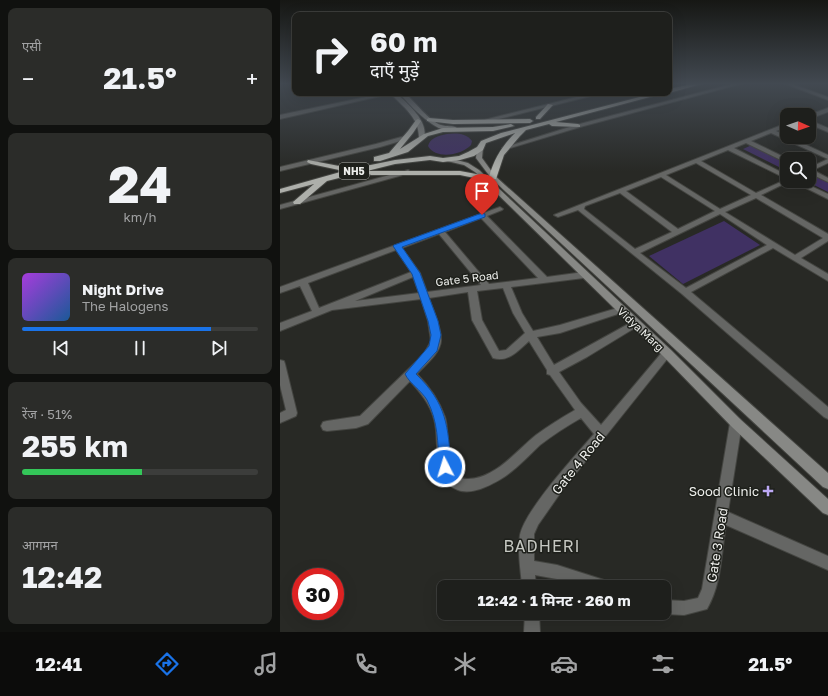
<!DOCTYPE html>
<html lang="hi">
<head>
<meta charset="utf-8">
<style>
	:root { --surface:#1e1f1c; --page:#2b2c29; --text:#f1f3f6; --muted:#a1a2a3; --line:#3c3d3b; --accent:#1a73e8 }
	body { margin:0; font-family:"Golos Text","Noto Sans Devanagari",sans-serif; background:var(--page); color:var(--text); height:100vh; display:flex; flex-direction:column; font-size:15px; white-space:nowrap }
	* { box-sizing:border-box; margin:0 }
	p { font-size:13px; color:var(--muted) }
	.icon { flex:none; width:22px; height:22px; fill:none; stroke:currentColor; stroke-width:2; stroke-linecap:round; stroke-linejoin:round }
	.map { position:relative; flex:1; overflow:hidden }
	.sheet { display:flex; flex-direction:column; gap:8px; padding:8px; background:#10110f; width:280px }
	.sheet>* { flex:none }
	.guide { position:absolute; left:12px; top:12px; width:380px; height:84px; border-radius:8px; box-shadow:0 4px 16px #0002,0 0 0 1px var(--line); background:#1e1f1c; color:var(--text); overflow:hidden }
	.needle { width:26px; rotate:92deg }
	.fabs { position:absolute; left:500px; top:108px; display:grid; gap:8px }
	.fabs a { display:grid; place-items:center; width:36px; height:36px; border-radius:8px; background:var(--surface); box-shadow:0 4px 16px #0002,0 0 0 1px var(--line); font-size:20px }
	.speed { position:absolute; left:12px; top:568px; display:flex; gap:8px; font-size:20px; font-weight:700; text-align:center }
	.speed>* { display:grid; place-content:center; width:52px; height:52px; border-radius:50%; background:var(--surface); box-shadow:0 4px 16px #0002,0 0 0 1px var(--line); line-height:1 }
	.speed .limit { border:6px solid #d22; background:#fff; color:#111 }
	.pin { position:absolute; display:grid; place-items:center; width:34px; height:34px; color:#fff; margin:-41px -17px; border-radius:50% 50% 50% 0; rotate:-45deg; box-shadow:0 0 4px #0007 }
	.pin .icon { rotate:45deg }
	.me { position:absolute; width:44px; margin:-22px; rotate:355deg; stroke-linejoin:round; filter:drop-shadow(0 0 3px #0008) }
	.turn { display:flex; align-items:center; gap:14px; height:84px; padding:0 12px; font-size:18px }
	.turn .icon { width:52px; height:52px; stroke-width:2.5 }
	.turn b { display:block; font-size:28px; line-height:34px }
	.big { font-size:30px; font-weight:700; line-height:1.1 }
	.sheet .tile { flex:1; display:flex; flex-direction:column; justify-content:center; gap:6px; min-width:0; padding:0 14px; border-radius:8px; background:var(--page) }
	.sheet .dial { align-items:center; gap:0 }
	.dial b { font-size:52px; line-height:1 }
	.song { display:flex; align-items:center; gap:12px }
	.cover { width:48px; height:48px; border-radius:6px; background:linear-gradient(135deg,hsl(280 70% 55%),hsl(210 70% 35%)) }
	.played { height:4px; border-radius:2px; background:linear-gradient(90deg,var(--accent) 80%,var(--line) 80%) }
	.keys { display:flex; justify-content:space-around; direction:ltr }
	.heat { display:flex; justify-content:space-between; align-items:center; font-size:22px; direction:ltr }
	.charge { height:6px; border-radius:3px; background:linear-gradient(90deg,#34c759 51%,var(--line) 0) }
	.trip { position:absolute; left:157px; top:580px; width:234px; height:40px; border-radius:8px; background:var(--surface); box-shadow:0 4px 16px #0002,0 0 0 1px var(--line); font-weight:700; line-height:40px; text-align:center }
	.tabs { display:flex; height:64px; justify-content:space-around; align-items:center; background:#0c0c0b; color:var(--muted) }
	.tabs .icon { width:28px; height:28px }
	.tabs .active { color:var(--accent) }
	.tabs b { font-size:18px; color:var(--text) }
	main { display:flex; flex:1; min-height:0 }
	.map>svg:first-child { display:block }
	.green { fill:#403163 }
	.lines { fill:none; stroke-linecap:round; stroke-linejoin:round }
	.minor-casing { stroke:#444541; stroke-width:2 }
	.tertiary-casing { stroke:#444541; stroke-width:2 }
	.secondary-casing { stroke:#444541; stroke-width:2 }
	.trunk-casing { stroke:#444541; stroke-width:2 }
	.minor { fill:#656664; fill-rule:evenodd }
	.tertiary { fill:#656664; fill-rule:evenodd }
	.secondary { fill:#878885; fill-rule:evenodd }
	.trunk { fill:#adafaa; fill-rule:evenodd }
	.route { fill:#1a73e8; stroke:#114b97 }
	.poi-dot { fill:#bda9f5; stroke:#1e201b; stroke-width:1.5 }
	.labels { text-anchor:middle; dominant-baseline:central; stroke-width:3; stroke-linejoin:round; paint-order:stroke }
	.shield { fill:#1e201b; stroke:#b0b1ad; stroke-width:1 }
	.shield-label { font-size:10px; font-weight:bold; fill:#eeefec }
	.street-label { font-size:11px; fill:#eeefec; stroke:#1e201b }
	.near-street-label { font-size:13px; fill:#eeefec; stroke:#1e201b }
	.near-poi-label { font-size:13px; fill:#eeefec; stroke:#1e201b; text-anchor:end }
	.near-quarter-label { font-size:16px; letter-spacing:1px; fill:#c6c8c2; stroke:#1e201b }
</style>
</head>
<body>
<main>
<section class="sheet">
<div class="tile"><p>एसी</p>
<div class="heat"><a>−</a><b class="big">21.5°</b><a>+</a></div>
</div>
<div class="tile dial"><b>24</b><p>km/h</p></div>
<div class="tile">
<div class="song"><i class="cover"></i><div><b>Night Drive</b><p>The Halogens</p></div></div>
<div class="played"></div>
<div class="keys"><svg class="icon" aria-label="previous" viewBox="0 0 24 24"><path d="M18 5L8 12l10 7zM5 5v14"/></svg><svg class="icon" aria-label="pause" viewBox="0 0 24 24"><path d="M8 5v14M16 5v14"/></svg><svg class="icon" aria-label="next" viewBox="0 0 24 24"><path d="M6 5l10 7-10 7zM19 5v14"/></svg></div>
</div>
<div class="tile"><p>रेंज · 51%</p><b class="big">255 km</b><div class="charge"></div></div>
<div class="tile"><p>आगमन</p><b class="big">12:42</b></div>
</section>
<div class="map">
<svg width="548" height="632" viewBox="0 0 548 632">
	<rect width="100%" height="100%" fill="#282925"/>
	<g class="green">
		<path d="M167 134C176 133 186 133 192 141L191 145C182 155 156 160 148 146 150 138 158 136 167 134Z"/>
		<polygon points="472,145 507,162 507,171 463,149"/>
		<polygon points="529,173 548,182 548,192 526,181 529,181"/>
		<polygon points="444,221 480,245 403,284 369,256"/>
	</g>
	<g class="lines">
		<g class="minor-casing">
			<g id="minor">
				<polygon points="503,83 509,83 548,97 548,100"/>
				<polygon points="105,93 114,93 0,119 0,115"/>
				<polygon points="548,108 548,112 529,119 529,115"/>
				<polygon points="529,120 548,128 548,132 529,124"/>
				<path d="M507 123V127L496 131 548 155V159L491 133 471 141 508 159 507 163 466 143 454 148 507 175V179L448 150 421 161 476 193 505 180 510 181 481 195 548 234V241L521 258 548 274V281L493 248 411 292 548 407V419L544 417 402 294 298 210 278 217 274 215ZM416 163 471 195 440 209 386 175ZM381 177 435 211 398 229 346 191ZM340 193 392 232 355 249 304 209 305 206ZM476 198 543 238 515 255 445 212ZM440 214 487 245 406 288 360 253Z"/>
				<polygon points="548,159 548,163 533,170 548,178 548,182 529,173 529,168"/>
				<polygon points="512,181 520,181 548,194 548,199"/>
				<path d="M220 207 223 209 222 210 207 216 267 277 304 272 308 275 304 278 231 287 242 313 253 331 280 325 341 307 345 310 344 312 280 333 257 337 274 365 352 322H358L360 324 358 326 307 357 279 372 301 403 321 425 384 350 387 349 390 350 392 353 281 492 258 525 254 534V561L277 565 324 580 329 582 331 587H302L277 579 255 575 256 587H242C241 570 237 553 240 535 245 510 296 455 314 434L301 418C287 426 273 435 260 445 247 457 236 470 221 479 209 486 192 495 178 490 149 479 161 442 154 419 150 404 140 392 130 381L88 424 76 428 47 431 43 430 41 426 43 422 47 421 80 416 144 354 151 341 148 321 141 299 52 310 0 331V323L32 311 20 286 0 293V287ZM201 218 258 278 209 284 165 232ZM159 234 201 285 147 292 140 273 122 248ZM116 250 131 272 39 308 28 283ZM133 277 139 293 75 301ZM223 288 233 313 245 333 226 350 219 351 202 320 197 291ZM188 292 192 320 213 358C228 363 239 350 249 341L267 370V374L270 375 295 410C281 418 268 426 256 435 236 451 216 478 188 479 162 480 171 434 165 417 159 400 149 386 137 374 145 365 160 354 161 341 162 328 153 310 149 298Z"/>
				<polygon points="0,360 4,361 5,364 17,413 16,416 0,423 0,413 6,410 0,385"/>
				<path d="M456 418 460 419 462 423 448 512 548 556V570L446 525C441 554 442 583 427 609L404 615 384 614 381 613H384V600L404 601 418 598 422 589 450 423 452 419Z"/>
				<polygon points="245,613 259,613 260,632 244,632"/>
			</g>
		</g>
		<g class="tertiary-casing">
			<g id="tertiary">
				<polygon points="456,83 464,83 300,127 227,149 222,148 296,125"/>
				<polygon points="313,93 323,93 203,123 200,121"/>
				<polygon points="125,136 127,137 127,139 100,147 0,171 0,167 96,144"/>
				<polygon points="128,170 130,171 130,173 0,209 0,205"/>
			</g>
		</g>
		<g class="secondary-casing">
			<g id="secondary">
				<path d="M110 93H116C128 104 149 121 144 139L139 138C139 117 123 107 110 93Z"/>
				<path d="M119 93H125C134 101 150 122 161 125 167 127 172 125 177 128 160 140 130 105 119 93Z"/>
				<polygon points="200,146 203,148 202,158 215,176 548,473 548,489 543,487 211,178 196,158 197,148"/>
				<polygon points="169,158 188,163 199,170 391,350 460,419 548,499 548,515 543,513 452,427 383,356 195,172 184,165 167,161 167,159"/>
			</g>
		</g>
		<g class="trunk-casing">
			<g id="trunk">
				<polygon points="416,83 425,83 389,93 389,89"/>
				<path d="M375 93H385L276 122 298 124 300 125V127L272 126 269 124 246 130 240 136 224 155 216 179H210L209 177C214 159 222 146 235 133L206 143 203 150 194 156 180 160 163 162 150 160 115 164 47 181 20 204H14L13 202 34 184 0 193V189L71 169 115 160 150 156 163 158 179 156 188 152 197 147 201 141 221 133Z"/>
				<polygon points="268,104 273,105 260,119 256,119 256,117"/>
				<polygon points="149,118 173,120 250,119 253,121 250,123 173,124 147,121 147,119"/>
				<polygon points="138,119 141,121 133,133 120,149 144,134 163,128 213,127 231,124 234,126 213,131 163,132 148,136 128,152 100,161 94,161 94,157 109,153 128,131 136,120"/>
				<polygon points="28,160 59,166 63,168 59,170 31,164 27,162"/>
				<polygon points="88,171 180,171 207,176 208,178 204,180 180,175 91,175 87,173"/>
			</g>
		</g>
		<use href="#minor" class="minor"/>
		<use href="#tertiary" class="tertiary"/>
		<use href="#secondary" class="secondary"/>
		<use href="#trunk" class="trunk"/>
	</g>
	<linearGradient id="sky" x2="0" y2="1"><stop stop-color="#161714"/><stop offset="0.49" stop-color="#424951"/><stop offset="1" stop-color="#424951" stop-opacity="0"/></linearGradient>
	<rect width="548" height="171" fill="url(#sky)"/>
	<path class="route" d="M202 213 205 214V217L122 247 140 273 158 321 161 335 157 351 136 374C167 404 168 426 171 467L169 471 165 472 161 471 159 467C158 443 158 421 147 400 141 390 130 384 125 374L149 346 151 335 148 321 132 274 113 246 114 245Z"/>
	<path class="poi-dot" d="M486 485h4v4h4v4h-4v4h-4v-4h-4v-4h4z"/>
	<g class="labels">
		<rect class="shield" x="59" y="163" width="30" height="16" rx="3"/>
		<g class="shield-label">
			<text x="74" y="171">NH5</text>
		</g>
		<g class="street-label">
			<text transform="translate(187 278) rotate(-7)">Gate 5 Road</text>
			<text transform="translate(361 329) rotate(43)">Vidya Marg</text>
		</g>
		<g class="near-street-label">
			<text transform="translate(298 463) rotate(-51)">Gate 4 Road</text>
			<text transform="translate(437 545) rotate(-81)">Gate 3 Road</text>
		</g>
		<g class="near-poi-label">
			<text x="479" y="491">Sood Clinic</text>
		</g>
		<g class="near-quarter-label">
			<text x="262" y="546">BADHERI</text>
		</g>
	</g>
</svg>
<div class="fabs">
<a><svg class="needle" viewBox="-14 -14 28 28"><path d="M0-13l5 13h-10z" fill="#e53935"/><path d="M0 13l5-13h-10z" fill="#a1a2a3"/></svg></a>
<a><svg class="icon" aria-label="search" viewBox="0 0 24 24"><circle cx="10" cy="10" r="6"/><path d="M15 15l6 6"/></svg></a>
</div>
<div class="speed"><div class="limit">30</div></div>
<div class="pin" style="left:202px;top:215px;background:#d93025"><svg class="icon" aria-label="arrive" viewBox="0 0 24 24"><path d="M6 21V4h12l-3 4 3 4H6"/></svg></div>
<svg class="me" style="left:165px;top:467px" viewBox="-20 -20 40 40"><circle r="17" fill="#1a73e8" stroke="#fff" stroke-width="3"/><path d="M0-11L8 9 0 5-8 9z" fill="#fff"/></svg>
<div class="trip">12:42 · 1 मिनट · 260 m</div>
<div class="guide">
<div class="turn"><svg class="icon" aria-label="right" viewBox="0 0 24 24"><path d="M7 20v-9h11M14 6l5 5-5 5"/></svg><div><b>60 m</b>दाएँ मुड़ें</div></div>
</div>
</div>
</main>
<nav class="tabs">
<b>12:41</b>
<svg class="icon active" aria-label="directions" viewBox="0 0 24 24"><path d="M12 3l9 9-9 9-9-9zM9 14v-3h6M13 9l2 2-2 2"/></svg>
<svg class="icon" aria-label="music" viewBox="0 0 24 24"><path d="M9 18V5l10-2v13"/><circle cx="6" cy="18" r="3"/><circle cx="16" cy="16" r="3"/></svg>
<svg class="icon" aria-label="phone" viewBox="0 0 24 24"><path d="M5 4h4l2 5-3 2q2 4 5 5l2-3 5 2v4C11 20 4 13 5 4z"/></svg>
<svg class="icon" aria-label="climate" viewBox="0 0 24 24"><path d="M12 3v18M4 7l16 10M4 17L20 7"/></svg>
<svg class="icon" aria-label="car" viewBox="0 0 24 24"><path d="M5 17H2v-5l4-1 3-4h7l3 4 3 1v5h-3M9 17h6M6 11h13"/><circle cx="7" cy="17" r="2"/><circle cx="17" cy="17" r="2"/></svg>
<svg class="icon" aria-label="filters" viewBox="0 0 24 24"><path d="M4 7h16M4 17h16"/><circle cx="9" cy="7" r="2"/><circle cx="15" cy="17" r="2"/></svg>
<b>21.5°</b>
</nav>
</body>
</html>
